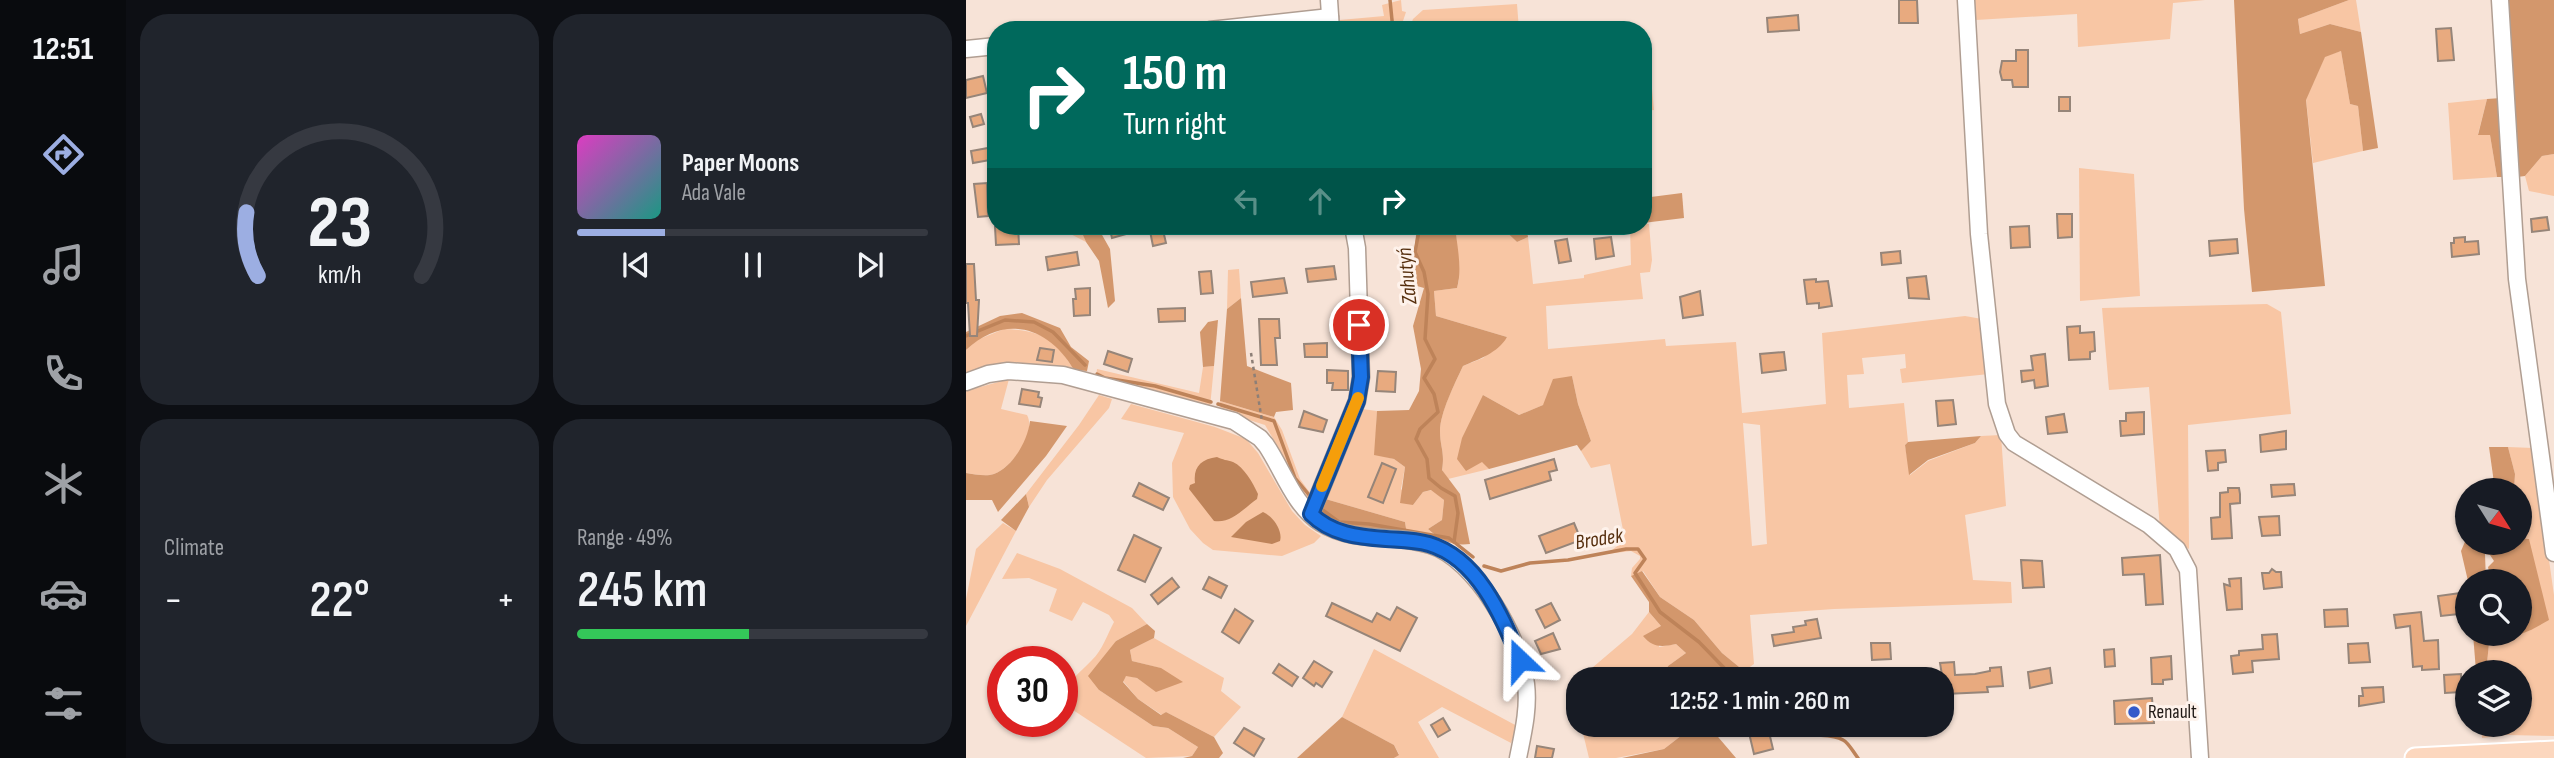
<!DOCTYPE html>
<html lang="en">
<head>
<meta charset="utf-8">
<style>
	:root { --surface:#171b24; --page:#20242c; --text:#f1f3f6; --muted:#9ea1a6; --line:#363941; --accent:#9caee2 }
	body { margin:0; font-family:"Sofia Sans Condensed",sans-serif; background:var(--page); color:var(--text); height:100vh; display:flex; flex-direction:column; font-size:26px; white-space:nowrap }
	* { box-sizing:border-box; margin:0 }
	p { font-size:23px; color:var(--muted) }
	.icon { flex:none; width:38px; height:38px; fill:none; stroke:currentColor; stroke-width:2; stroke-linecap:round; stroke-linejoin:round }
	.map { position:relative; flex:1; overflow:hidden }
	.drawer { display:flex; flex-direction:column; gap:14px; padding:14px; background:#0d0f14; width:840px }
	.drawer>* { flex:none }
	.top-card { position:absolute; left:21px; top:21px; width:665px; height:214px; border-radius:28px; box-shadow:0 2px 5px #0004; background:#00695c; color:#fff; overflow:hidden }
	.needle { width:46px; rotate:127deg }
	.controls { position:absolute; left:1489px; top:478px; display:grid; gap:14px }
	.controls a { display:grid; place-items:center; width:77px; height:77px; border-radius:50%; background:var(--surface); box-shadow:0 2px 5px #0004; font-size:35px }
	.speed { position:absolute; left:21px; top:646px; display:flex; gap:14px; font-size:35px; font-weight:700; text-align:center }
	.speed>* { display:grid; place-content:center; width:91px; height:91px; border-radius:50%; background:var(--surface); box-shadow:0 2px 5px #0004; line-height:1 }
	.speed .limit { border:10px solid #d22; background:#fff; color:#111 }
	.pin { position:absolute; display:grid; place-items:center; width:60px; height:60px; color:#fff; margin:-30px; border:4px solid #fff; border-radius:50%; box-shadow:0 2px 7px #0007 }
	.me { position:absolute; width:77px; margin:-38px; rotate:337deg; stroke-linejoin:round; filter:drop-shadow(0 0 5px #0008) }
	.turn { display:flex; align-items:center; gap:24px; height:147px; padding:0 21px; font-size:32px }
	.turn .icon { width:91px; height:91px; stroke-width:2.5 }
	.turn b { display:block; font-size:49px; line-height:60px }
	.lanes { display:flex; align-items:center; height:66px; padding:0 21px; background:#0003; justify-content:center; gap:35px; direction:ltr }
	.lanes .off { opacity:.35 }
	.big { font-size:52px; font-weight:600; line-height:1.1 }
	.drawer .widget { flex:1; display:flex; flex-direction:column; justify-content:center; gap:10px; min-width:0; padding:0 24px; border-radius:28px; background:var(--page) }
	.drawer .dial { align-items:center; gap:0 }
	.dial svg { height:182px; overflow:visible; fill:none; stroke:var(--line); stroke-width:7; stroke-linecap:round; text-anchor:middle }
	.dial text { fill:var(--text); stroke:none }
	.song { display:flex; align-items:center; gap:21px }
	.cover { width:84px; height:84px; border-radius:10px; background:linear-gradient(135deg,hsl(310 70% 55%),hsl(170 70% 35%)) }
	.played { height:7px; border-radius:4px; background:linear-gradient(90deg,var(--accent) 25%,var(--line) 25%) }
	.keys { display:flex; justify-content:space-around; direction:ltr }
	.heat { display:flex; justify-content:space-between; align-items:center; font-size:38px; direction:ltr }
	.charge { height:10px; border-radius:5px; background:linear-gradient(90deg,#34c759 49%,var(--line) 0) }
	.drawer .tiles { flex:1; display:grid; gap:14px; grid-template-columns:repeat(2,1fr) }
	.trip { position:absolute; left:600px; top:667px; width:388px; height:70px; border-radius:28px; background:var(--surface); box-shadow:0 2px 5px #0004; font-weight:600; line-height:70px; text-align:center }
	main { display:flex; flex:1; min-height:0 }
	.menu { display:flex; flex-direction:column; width:126px; justify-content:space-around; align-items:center; background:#090b0e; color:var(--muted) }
	.menu .icon { width:49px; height:49px }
	.menu .active { color:var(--accent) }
	.menu b { font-size:32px; color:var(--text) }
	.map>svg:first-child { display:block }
	.green { fill:#f8c6a4; fill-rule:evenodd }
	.forest { fill:#d3976c }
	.water { fill:#be8359 }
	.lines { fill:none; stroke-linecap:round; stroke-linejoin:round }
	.stream { stroke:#be8359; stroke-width:3.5 }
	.building { fill:#e8aa7f; stroke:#968579; stroke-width:2 }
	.minor-casing { stroke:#b09e92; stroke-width:19 }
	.major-casing { stroke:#fff; stroke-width:23 }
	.path { stroke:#8d7f77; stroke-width:2.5; stroke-dasharray:3.5 3.5; stroke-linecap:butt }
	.minor { stroke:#fff; stroke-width:16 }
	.major { stroke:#fcd7be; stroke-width:19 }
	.route-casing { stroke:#114b97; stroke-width:18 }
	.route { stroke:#1a73e8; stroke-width:12 }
	.slow { stroke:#f59e0b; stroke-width:12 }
	.poi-dot { fill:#3359ca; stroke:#fef2eb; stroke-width:2.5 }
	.labels { text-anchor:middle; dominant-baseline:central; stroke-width:6; stroke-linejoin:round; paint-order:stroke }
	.poi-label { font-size:19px; fill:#1f1814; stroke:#fef2eb; text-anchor:start }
	.water-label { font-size:21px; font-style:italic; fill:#562e0d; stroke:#fef2eb }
</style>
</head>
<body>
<main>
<nav class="menu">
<b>12:51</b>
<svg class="icon active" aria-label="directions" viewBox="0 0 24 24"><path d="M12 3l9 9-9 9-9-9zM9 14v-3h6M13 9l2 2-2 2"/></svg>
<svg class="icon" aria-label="music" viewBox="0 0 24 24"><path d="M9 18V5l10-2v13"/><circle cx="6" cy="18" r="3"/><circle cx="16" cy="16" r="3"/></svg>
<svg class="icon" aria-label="phone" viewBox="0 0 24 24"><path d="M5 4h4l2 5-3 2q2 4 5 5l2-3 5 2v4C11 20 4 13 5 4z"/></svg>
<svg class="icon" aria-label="climate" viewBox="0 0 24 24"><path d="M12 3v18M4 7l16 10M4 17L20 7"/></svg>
<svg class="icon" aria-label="car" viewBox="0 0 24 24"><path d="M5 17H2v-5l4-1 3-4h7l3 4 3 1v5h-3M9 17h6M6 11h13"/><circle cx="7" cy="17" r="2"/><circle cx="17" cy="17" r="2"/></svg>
<svg class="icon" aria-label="filters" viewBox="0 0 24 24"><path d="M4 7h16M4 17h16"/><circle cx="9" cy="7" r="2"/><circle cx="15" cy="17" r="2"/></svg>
</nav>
<section class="drawer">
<div class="tiles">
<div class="widget dial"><svg viewBox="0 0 100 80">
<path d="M14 69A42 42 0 1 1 86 69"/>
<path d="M14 69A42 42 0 0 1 9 41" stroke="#9caee2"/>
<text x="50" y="56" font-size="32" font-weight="700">23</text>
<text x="50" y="72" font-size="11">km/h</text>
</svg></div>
<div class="widget">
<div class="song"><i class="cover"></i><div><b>Paper Moons</b><p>Ada Vale</p></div></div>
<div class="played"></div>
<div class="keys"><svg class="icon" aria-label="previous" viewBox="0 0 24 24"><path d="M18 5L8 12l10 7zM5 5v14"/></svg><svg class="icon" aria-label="pause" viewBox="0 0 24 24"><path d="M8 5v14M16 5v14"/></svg><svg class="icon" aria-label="next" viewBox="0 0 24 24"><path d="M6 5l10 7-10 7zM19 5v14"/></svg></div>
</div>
<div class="widget"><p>Climate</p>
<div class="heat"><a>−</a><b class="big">22°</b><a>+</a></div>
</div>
<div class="widget"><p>Range · 49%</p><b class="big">245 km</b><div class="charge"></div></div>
</div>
</section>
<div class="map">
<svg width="1588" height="758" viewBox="0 0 1588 758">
	<rect width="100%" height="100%" fill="#f7e3d7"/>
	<g class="green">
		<polygon points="435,0 436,11 440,12 434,30 373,30 374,20 418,16 416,5"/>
		<polygon points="1008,0 1239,0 1207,3 1204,39 1112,47 1111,14 1010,20"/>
		<polygon points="1383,0 1390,0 1395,32 1364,24 1334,34 1332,19"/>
		<polygon points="551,4 553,30 443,30 447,19 457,10"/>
		<polygon points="1375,51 1384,104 1392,106 1397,151 1347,163 1340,99 1359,56"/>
		<polygon points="686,89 688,110 677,111 677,90"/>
		<polygon points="1521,99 1512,134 1524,135 1531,177 1487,180 1482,103"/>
		<polygon points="1588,154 1588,196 1563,191 1559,176 1576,156"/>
		<polygon points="1113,168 1168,174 1174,296 1114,301"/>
		<path d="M677 223 683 224 686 260 684 272 674 273 677 299 580 306 582 349 699 339 700 346 770 342 776 413 860 404 856 333 999 316 1016 319 1023 374 936 383 934 369 940 368 939 354 896 358 898 374 881 375 883 408 938 403 942 442 939 445 944 475 962 461 1009 443 1015 436 1035 435 1040 506 999 515 1007 580 1045 582 1046 603 868 609 784 615 788 664 778 671 756 653 728 620 694 597 677 571 665 576 666 568 674 559V556L665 551 641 554 659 540 644 464 625 468 615 451 625 441 612 404 606 376 577 405 553 415 517 395V462L523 469 482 479 476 470C479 452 474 447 474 431 474 412 489 383 497 366L517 358 541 337 470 316 468 291 491 288 493 280 490 234 500 226H534L551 242 562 237 567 284 618 278V275L665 265 664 226H677ZM777 423 794 425 801 544 786 546Z"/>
		<polygon points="88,226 113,226 120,242 89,226"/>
		<polygon points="273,269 275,298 261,309 262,270"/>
		<polygon points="1301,304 1315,312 1325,414 1222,425 1223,549 1194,529 1183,387 1143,390 1136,308"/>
		<path d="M38 329C74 330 89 338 108 370L121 371 117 375 69 365 43 364 0 373V350L11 340Z"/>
		<polygon points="248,366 244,407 130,378 131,369 233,393 237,367"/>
		<path d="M43 379 35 409 61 415C71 434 46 467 28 474 20 477 9 474 0 473V391Z"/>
		<polygon points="133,395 146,399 143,408 81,480 63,507 60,494 113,425"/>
		<polygon points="254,401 308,417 316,430 334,479 347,497 343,502 321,472 309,442 299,425 255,411"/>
		<polygon points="165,404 249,427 280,439 292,453 326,511 339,525 355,536 348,543 316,556 247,550 237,543 224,529 207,497 206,463 218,433 155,419"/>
		<polygon points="396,409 411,411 409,454 428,459 439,467 435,489 447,505 457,492 466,490 478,500 476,520 462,529 475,541 441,535 439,522 356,498"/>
		<polygon points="1542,447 1567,448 1588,595 1588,736 1541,735 1516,738 1515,725 1554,724 1554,672 1510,672 1521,663 1524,634 1550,635 1565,630 1563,539 1554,538 1554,490 1548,490 1549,474"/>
		<polygon points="37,523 50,531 0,626 0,599 10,549"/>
		<path d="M51 553 94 569 166 608 181 624 150 641 133 690 187 726 202 728 232 747 226 756 180 758 107 710 96 715C96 686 107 679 126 660 136 651 142 633 148 622L143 615 117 602 106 621 83 611 91 589 63 578 36 579Z"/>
		<polygon points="683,612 695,626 693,647 710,644 720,653 702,666 698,679 613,679 666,634"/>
		<polygon points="188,638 258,678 255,691 275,707 248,737 200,712 196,715 172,699 157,681 160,675 171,678 190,691 194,668 166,661 164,650"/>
		<polygon points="408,649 551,726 545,743 476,707 452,722 473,758 428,758 433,754 428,745 376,717"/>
		<polygon points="615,725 729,725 698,749 650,758 623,758"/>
	</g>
	<g class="forest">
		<polygon points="1268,0 1383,0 1332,19 1334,34 1364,24 1395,32 1412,148 1397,151 1392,106 1384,104 1375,51 1359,57 1340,100 1359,286 1286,292 1278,209"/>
		<polygon points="1537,0 1588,0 1588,154 1576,156 1559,176 1551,177"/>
		<polygon points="1535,98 1540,177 1531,177 1524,135 1512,135 1521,99"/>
		<polygon points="716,193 718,218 677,223 677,198"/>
		<polygon points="113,226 131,226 144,249 149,301 142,308 133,261 120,242"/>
		<path d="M451 226H500L490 234C492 251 496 271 491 288L468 291 470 316 541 337C532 353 513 359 497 366 489 383 474 413 474 431 474 447 479 452 476 470L494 494 504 544C487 546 475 541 462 529L476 520 478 500 465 490 457 492 447 505 434 503 439 467 428 459 408 455 411 411 443 410 453 391 455 369 447 326 458 288 451 286 443 263 434 255 448 254Z"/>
		<polygon points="534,226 560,226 562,237 551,242"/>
		<polygon points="275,298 281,366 325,383 327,410 310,412 308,417 254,401 261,309"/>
		<path d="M56 313 94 328 105 347 123 361 121 371 108 370C83 327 39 313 0 350V332L34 316Z"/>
		<polygon points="252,320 248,366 237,367 234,332 242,322"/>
		<polygon points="606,376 612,404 625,441 615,451 611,445 523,469 516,462 500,471 491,459 496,438 517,395 553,415 577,405 587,379"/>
		<path d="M64 421 101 426 80 456 32 512 26 500H0V473C8 474 20 477 28 474 47 467 62 440 64 421Z"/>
		<polygon points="1015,436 1009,443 962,460 943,475 939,445 942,442"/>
		<polygon points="1523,447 1542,447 1549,474 1548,490 1529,490"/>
		<polygon points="60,494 63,507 50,531 35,520"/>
		<polygon points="356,498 439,522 441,535 369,525 352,512"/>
		<polygon points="1501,537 1502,542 1554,542 1554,538 1563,539 1583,620 1565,630 1550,636 1549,634 1554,634 1554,581 1525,581 1522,567 1528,561 1524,555 1519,554 1520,581 1502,581 1495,551"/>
		<path d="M676 571 694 597 728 620 756 653 778 671C767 679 762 681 750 674L731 679H698L702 666 720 653 710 644C696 647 687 648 677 636L695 626 683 612V602L665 576Z"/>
		<polygon points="181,624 189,631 188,638 164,650 166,661 195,668 217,682 190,692 171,678 160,676 157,682 172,699 195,715 200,712 248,737 257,753 253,758 217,758 226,756 232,747 202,728 187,726 133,690 122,676 150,641"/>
		<polygon points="1507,634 1524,634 1521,663 1510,671"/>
		<polygon points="376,717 428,745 433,755 428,758 331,758"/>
		<polygon points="741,724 770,758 656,758 698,749 729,725"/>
	</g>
	<g class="water">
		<path d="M251 457C257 460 261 460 267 462 278 467 287 483 292 494L291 499C278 508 265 524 248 521L223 489 224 485 229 483C227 467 235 459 251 457Z"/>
		<path d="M297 512C307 516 317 531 314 541L306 544 265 537 280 522Z"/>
	</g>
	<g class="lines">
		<g class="stream">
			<polyline points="424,0 427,30"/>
			<polyline points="454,226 449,252 458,272 462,294 459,339 469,359 458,378 468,394 472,412 454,429 450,439 461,459 463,478 475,488 489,496 492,513 488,542"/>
			<polyline points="0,336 39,320 68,322 87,332 119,365"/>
			<polyline points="131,374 139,378 189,386 245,402"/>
			<polyline points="252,404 308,421 329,478 344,496"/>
			<polyline points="354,508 373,522 403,524 483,538 507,557"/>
			<polyline points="518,566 535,571 564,563 602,560 660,549 672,549 679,559 669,573 694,612 733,642 762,672"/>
			<polyline points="767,676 772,679"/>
			<path d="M827 724C840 742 861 730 877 740 883 743 887 752 892 758"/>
		</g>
	</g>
	<g class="building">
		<polygon points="933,0 951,0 952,23 933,23"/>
		<polygon points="832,15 833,30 802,32 801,18"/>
		<polygon points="1485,28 1488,60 1472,61 1470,29"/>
		<polygon points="1050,50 1062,50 1062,87 1047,87 1046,80 1036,80 1034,72 1036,61 1050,61"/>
		<polygon points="17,76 21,93 0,98 0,80"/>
		<rect x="1093" y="97" width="11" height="14"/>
		<polygon points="15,114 18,124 7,127 4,117"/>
		<polygon points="22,148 24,160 7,163 5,151"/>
		<polygon points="21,183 22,216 12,217 8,184"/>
		<polygon points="1091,214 1106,214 1106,237 1092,238"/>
		<polygon points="1581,217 1583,230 1566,232 1565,219"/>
		<polygon points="52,226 53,244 30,245 29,227"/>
		<polygon points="143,226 178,226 178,229 146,238"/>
		<polygon points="183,226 196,226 200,243 187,246"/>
		<polygon points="1063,226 1064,247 1045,248 1044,227"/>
		<polygon points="645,237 648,256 630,259 628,239"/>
		<polygon points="1499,237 1499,242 1512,241 1513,254 1486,257 1485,243 1488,243 1488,238"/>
		<polygon points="601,239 605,261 593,263 589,241"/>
		<polygon points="1271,239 1272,253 1244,256 1243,241"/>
		<polygon points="934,251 935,263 916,265 915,253"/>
		<polygon points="111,252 113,265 82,270 80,257"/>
		<polygon points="0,264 8,264 10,300 13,300 11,336 4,336 2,303 0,303"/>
		<polygon points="368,266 370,279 342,282 340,269"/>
		<polygon points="245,271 247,293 235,294 233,272"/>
		<polygon points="960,276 963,299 943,298 941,278"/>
		<polygon points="318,278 321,293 287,297 285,282"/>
		<polygon points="850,279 850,282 862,281 866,306 853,308 853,303 841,304 838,280"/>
		<polygon points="124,288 124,315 108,316 107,299 110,299 109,289"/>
		<polygon points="734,291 737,315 717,318 714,297"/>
		<polygon points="219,308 219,321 193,322 192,309"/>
		<polygon points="293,319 313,319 314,338 309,338 311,365 295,365"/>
		<polygon points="1114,326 1114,333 1128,332 1129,351 1124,352 1124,359 1103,360 1101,327"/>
		<polygon points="361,343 361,357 339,357 338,344"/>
		<polygon points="74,348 88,350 86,362 71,360"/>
		<polygon points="142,351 166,359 162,372 138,364"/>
		<polygon points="818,352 820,370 796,373 794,354"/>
		<polygon points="1079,354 1082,386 1069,388 1068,380 1056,382 1055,371 1067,370 1065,356"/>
		<polygon points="361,370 382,371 382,390 366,390 367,383 361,383"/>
		<polygon points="412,371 430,372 429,392 410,391"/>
		<polygon points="56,389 73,392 72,397 76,398 74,407 53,404"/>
		<polygon points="987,400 990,424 972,426 970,401"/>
		<polygon points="338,411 361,420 357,432 333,427"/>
		<polygon points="1178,412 1178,434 1155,436 1154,421 1160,421 1160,413"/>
		<polygon points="1098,414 1101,432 1082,434 1080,417"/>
		<polygon points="1320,431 1320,449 1295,452 1294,435"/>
		<polygon points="1259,450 1260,462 1252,463 1252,470 1242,471 1240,451"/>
		<polygon points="588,459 591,470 583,472 585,480 524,499 519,480"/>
		<polygon points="416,463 430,469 417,503 402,497"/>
		<polygon points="173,483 203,498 197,510 167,496"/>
		<polygon points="1328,484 1329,495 1306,497 1305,485"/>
		<polygon points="1262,488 1273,488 1274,494 1274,503 1264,504 1266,538 1246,539 1245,518 1254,517 1254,493 1262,492"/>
		<polygon points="1313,516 1314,535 1296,536 1293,517"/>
		<polygon points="608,523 615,540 580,553 573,536"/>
		<polygon points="168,535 195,548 179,582 152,570"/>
		<polygon points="1194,555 1197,604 1180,605 1178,574 1157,575 1156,558"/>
		<polygon points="1055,560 1076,561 1078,587 1057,588"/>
		<polygon points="1306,569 1310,572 1315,572 1316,587 1298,589 1296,573 1303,573"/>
		<polygon points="243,577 261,586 255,598 237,589"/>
		<polygon points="206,578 213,587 192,604 185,595"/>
		<polygon points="1275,578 1276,609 1261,610 1258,584 1264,586 1263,579"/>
		<polygon points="1502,592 1502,613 1475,616 1472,596"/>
		<polygon points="366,603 406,622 411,613 424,620 431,607 451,618 434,651 360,616"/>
		<polygon points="585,603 594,620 579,628 570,610"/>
		<polygon points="269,609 287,621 273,643 256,632"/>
		<polygon points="1381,609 1382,626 1359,627 1358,610"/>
		<polygon points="1455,612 1458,641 1472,640 1473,669 1456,670 1456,666 1447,667 1444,626 1430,628 1428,615"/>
		<polygon points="851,619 855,638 808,646 806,635 828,632 827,627 840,625 839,621"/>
		<polygon points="587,633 594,649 575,654 569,641"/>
		<polygon points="1311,634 1313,659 1286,661 1287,672 1267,674 1265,656 1273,655 1273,651 1297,649 1296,635"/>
		<polygon points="905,643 924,643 925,659 906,660"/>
		<polygon points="1402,643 1404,662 1383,663 1382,644"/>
		<polygon points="1148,649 1149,666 1139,667 1138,650"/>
		<polygon points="1205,656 1206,679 1197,680 1197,684 1186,684 1185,658"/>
		<polygon points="348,661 366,672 356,687 350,683 348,686 337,678"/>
		<polygon points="988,662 989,675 1009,674 1024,671 1024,668 1035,667 1037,686 1021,687 1022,692 979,694 974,663"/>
		<polygon points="313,664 332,677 326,686 307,673"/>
		<polygon points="1084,668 1086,683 1064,688 1062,672"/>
		<polygon points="1495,674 1495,692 1479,693 1478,675"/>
		<polygon points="1417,687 1418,702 1393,706 1393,696 1397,696 1396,688"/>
		<polygon points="1186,698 1188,723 1149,724 1148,701"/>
		<polygon points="477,718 484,730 472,737 465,725"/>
		<polygon points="278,728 298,739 288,756 268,743"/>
		<polygon points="802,728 807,749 788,754 783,733"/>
		<polygon points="571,746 588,749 586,758 569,758"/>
	</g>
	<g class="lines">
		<g class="minor-casing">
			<g id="minor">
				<polyline points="363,0 365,30"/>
				<polyline points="1000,0 1013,234 1031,404 1041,434 1048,443 1183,525 1211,549 1222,570 1234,758"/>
				<polyline points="1534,0 1551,279 1588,553"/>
				<polyline points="244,30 364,17"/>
				<polyline points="0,49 30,46"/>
				<path d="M0 382 22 374 42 371 97 375 268 421 294 438 300 445C317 470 328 506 355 523 389 544 428 533 464 545 510 559 554 638 560 684 563 709 557 733 552 758"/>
				<polyline points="345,514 391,401 395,377 391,248 387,226"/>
			</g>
		</g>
		<g class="major-casing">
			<polyline id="major" points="1449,758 1588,751"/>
		</g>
		<polyline class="path" points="285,353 296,421"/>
		<use href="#minor" class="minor"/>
		<use href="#major" class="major"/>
	</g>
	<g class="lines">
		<g class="route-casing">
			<path id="route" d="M393 325 395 377 391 401 345 514C365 534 392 537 420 539 434 540 449 540 463 544 513 559 536 617 554 660"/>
		</g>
		<use href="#route" class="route"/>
		<polyline class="slow" points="356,486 392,398"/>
	</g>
	<circle class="poi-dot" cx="1168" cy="712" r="7"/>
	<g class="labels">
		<g class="poi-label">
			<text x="1182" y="712">Renault</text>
		</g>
		<g class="water-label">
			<text transform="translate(441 276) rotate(-96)">Zahutyń</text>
			<text transform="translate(633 539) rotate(-9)">Brodek</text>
		</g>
	</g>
</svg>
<div class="controls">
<a><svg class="needle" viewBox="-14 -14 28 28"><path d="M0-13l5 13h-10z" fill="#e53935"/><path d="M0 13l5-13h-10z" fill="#9ea1a6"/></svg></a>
<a><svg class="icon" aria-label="search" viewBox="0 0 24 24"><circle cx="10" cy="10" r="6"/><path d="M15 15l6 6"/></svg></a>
<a><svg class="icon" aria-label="layers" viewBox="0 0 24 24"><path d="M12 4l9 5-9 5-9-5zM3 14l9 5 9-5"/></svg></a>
</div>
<div class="speed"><div class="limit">30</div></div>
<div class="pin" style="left:393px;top:325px;background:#d93025"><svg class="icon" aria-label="arrive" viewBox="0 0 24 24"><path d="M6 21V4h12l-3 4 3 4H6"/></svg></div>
<svg class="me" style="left:554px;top:660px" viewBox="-20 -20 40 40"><path d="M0-17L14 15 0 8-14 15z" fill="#1a73e8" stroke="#fff" stroke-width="4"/></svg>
<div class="trip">12:52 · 1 min · 260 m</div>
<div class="top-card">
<div class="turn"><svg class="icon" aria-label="right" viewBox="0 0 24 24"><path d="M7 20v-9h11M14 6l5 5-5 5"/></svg><div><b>150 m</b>Turn right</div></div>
<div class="lanes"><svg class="icon off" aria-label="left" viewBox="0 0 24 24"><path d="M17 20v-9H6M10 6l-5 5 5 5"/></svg><svg class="icon off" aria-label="ahead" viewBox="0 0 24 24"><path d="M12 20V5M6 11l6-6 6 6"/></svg><svg class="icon" aria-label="right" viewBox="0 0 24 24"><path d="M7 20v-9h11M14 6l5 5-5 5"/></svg></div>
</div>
</div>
</main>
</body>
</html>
